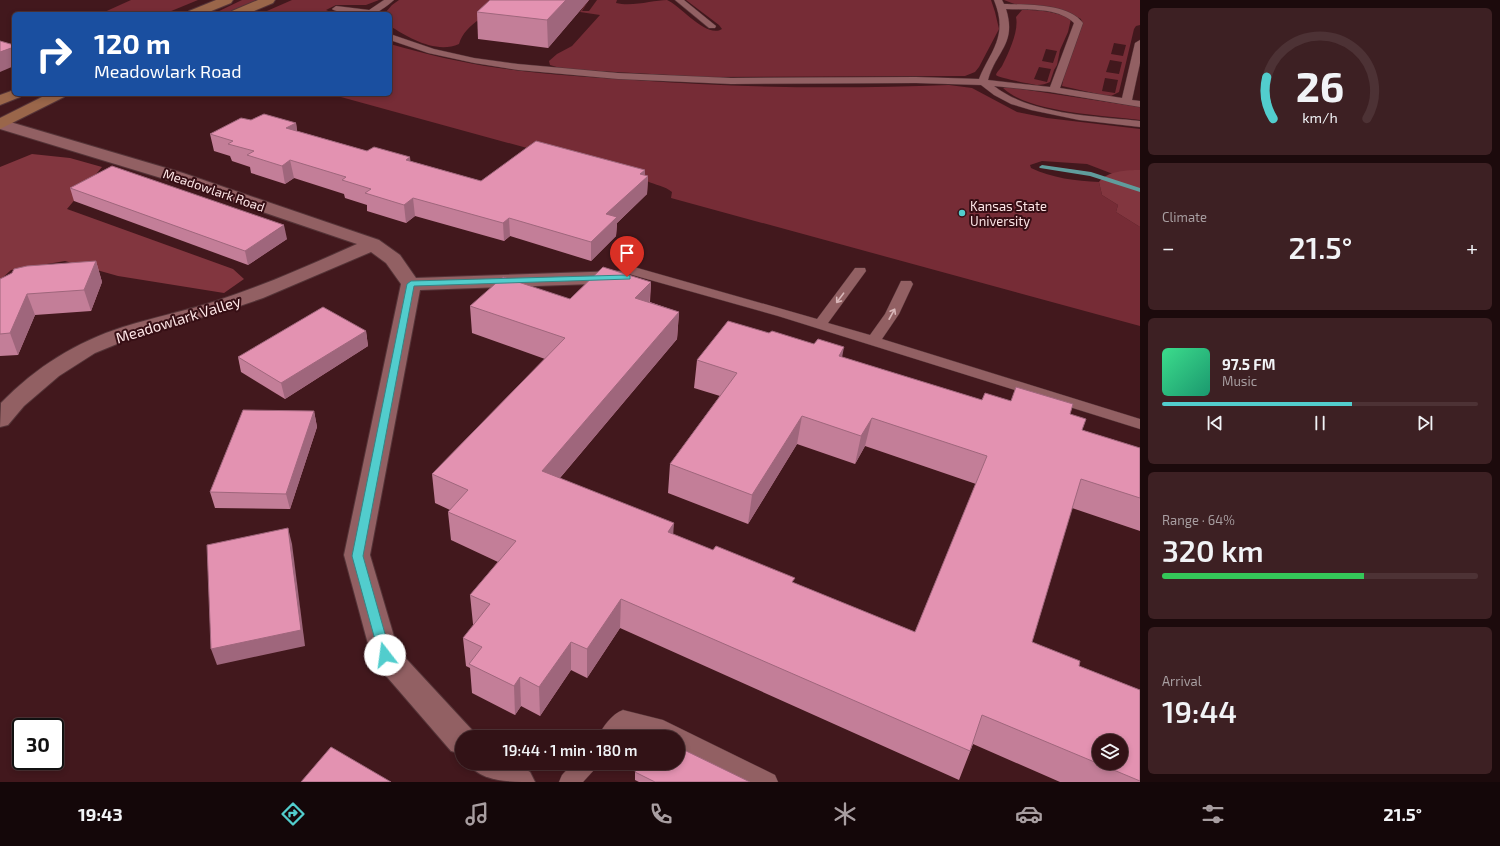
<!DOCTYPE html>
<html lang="en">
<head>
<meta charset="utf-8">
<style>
	:root { --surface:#321216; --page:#3d2023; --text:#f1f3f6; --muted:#a89ea1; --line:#4d3235; --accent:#52cdcd }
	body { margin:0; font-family:"Exo 2",sans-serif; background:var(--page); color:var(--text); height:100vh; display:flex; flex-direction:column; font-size:15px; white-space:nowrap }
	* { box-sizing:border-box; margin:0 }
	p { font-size:13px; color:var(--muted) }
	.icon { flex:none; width:22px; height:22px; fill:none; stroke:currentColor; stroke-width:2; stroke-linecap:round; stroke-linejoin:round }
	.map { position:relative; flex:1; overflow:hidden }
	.drawer { display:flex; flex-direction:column; gap:8px; padding:8px; background:#1c0a0c; width:360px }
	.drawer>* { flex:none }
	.guide { position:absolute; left:12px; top:12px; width:380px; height:84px; border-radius:6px; box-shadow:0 2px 6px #0003,0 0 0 1px var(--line); background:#1a4fa0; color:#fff; overflow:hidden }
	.controls { position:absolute; left:1092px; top:734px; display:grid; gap:8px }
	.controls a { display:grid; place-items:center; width:36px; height:36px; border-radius:50%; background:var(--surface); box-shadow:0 2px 6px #0003,0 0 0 1px var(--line); font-size:20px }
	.speed { position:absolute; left:12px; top:718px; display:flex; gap:8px; font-size:20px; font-weight:700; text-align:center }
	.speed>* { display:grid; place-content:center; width:52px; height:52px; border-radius:50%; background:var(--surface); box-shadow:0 2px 6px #0003,0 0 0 1px var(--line); line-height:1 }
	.speed .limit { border:2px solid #111; border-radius:6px; background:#fff; color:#111 }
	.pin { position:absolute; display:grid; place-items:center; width:34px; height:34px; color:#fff; margin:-41px -17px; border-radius:50% 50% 50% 0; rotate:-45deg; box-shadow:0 0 4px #0007 }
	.pin .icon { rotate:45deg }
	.me { position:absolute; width:44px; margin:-22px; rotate:345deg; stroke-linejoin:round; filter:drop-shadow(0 0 3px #0008) }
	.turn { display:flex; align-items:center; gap:14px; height:84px; padding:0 16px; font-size:18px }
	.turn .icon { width:52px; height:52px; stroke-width:2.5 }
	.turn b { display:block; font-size:28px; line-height:34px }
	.big { font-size:30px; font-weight:600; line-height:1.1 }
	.drawer .card { flex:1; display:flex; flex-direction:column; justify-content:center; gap:6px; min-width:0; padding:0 14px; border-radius:6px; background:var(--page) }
	.drawer .dial { align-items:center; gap:0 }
	.dial svg { height:104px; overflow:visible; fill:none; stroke:var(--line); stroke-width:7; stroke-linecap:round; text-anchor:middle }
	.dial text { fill:var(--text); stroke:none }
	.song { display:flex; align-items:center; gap:12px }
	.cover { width:48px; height:48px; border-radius:6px; background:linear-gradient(135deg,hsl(150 70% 55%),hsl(160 70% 35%)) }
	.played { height:4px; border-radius:2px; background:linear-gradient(90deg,var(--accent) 60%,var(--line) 60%) }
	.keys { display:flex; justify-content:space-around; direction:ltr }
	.heat { display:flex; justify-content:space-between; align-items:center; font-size:22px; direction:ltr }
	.charge { height:6px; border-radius:3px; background:linear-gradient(90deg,#34c759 64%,var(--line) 0) }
	.trip { position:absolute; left:455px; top:730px; width:230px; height:40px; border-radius:20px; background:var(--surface); box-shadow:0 2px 6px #0003,0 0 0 1px var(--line); font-weight:600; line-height:40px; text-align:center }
	.tab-bar { display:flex; height:64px; justify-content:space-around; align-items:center; background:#140709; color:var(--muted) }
	.tab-bar .icon { width:28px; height:28px }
	.tab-bar .current { color:var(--accent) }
	.tab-bar b { font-size:18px; color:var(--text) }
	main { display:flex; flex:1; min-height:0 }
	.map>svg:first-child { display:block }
	.green { fill:#762c36; fill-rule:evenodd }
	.forest { fill:#82363f }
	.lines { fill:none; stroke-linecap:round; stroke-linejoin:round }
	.stream { fill:#609c9c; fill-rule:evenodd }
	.service-casing { stroke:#553438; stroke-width:1 }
	.minor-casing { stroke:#553438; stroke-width:2 }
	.secondary-casing { stroke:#553438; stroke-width:2 }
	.service { fill:#926063; fill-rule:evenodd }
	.minor { fill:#926063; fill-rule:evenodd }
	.secondary { fill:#9a664a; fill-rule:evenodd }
	.wall { fill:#c37e98 }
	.shaded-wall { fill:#9f667c }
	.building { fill:#e392b1; stroke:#9f667c; fill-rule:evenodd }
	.oneway { stroke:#d8b6b8 }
	.route { fill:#52cdcd; stroke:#358585 }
	.poi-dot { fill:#52cdcd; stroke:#360e14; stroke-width:1.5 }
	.labels { text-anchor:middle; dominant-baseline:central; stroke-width:4; stroke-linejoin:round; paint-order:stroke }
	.far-street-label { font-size:13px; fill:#fde5e6; stroke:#360e14 }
	.far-poi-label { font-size:13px; fill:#fde5e6; stroke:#360e14; text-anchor:start }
	.street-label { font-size:15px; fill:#fde5e6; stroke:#360e14 }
</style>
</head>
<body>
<main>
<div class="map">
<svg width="1140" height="782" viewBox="0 0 1140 782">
	<rect width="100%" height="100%" fill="#42181d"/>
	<g class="green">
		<polygon points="131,0 198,0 164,14 100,14"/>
		<polygon points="242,0 258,0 225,14 213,14"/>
		<polygon points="292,0 379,0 366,5 336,5 326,10 335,14 260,14"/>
		<path d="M399 0H517C497 10 466 21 459 44 436 54 409 38 390 26V14H384L385 13 392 5Z"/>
		<path d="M589 0 582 11H589L597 0H617L616 3C633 7 654 0 667 0 681 6 707 39 722 29L719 25 686 0H991L995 12 999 29 979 67 975 72 965 76 704 77 563 69 550 65 549 61 557 54 572 46 600 15 580 12Z"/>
		<path d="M1004 0H1140V25L1136 26 1134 29 1119 92 1111 96 1102 95 1062 86 1066 65 1082 23 1081 19 1063 10 1017 5ZM1114 43 1126 45 1123 56 1111 54ZM1110 60 1122 62 1119 74 1106 72ZM1105 78 1118 80 1115 93 1102 91Z"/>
		<path d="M1022 10C1040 10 1055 11 1071 19L1068 32 1060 50 1057 65 1054 70 1050 82C1046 84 1042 85 1037 85 1031 84 999 78 996 75 997 71 1001 69 1003 64 1009 52 1019 31 1016 17ZM1046 49 1057 51 1053 63 1042 61ZM1039 67 1051 69 1047 82 1034 79Z"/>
		<path d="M390 44C426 54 462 63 499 68 544 75 590 77 635 80 739 88 844 89 949 85L972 88 1017 112 1047 118 1140 129V170L1113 174 1087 164 1042 161 1030 165 1031 168C1052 178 1076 181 1099 182L1102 195 1118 205 1116 212 1140 227V326L671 198 672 192C665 186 655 185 647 181L330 94H390Z"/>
		<path d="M1007 87 1140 107V120C1104 115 1029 113 1003 88Z"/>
	</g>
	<g class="forest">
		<polygon points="32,154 70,158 102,167 67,209 233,269 244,279 224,293 118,276 65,261 11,270 0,280 0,167"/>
		<path d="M1140 170V227L1116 212 1118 205 1102 195 1099 182C1107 171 1127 170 1140 170Z"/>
	</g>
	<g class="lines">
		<polygon class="stream" points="1042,165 1091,172 1140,188 1140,192 1090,176 1040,168 1039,167"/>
		<g class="service-casing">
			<g id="service">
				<path d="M384 0H394C391 3 380 11 376 13 370 16 336 13 332 9L336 6 369 10Z"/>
				<polygon points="675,0 684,0 716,26 715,28 709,28"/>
				<path d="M994 0H1002L1004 4C1027 5 1068 3 1083 23L1060 88 1122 98 1135 43 1140 40V63L1132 100 1140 101V107L1050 92 994 86C1031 115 1095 116 1140 121V127L1079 120 1031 110 1011 104 994 95 981 85 916 83 731 84 618 79 518 70 474 63 428 53 390 40V34L434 49 474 58 518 64 618 73 731 78 916 77 979 79C981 73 984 68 987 62 1000 39 1004 25 994 0ZM1006 9C1027 10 1058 7 1074 23L1050 87 988 80C996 51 1017 44 1006 9Z"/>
				<polygon points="634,267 817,319 855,268 865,268 866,271 828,323 870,335 885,314 901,281 911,281 913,284 899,314 882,339 1140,419 1140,429 778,316 629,274 628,271 629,268"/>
				<path d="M623 710 663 720 775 775 778 782H746L678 747V737H657L652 734 627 729 621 737H598C603 726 612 714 623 710Z"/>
				<polygon points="573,763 597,763 594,770 583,782 559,782 562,775"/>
			</g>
		</g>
		<g class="minor-casing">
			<g id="minor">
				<path d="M0 119 183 173 379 240 400 255 416 278 620 271 627 273 630 277 627 281 620 283 420 290 370 555 398 650 473 731 475 737H462V754L451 751 375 663 371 655 344 555 401 284 386 263 371 252 263 298 228 310 139 335 95 353 59 376 24 406 8 425 0 427 1 403C36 367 76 342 123 327 154 317 186 311 216 301 265 285 310 265 357 244L171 181 0 129Z"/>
				<path d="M468 763H514L530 772 535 782C510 782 480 782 468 763Z"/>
			</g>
		</g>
		<g class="secondary-casing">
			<g id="secondary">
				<polygon points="216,0 233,0 231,3 204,14 187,14 189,11"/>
				<polygon points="258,0 275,0 273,3 247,14 230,14 232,11"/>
				<polygon points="14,90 14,94 22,94 20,97 0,105 0,95"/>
				<polygon points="48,94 66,94 64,97 0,129 0,118"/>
			</g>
		</g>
		<use href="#service" class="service"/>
		<use href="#minor" class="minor"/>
		<use href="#secondary" class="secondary"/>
	</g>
	<g class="wall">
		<polygon points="589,0 548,48 478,39 477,12"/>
		<polygon points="251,120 296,123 297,131 367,151 410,161 481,181 645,170 645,176 648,176 647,194 617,223 616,236 591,261 510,236 504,241 415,216 406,223 367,211 367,205 345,198 344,194 294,178 285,184 251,173 250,167 232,161 230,156 214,151 210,134"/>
		<polygon points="70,188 287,239 248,265 74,201"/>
		<polygon points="96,261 102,282 91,311 35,315 18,355 0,356 0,279"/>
		<polygon points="651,282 650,302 679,312 677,339 560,478 673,534 915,632 976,484 865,446 855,464 797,444 748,524 668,493 670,464 720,396 694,388 697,360 842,357 982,400 1011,401 1070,414 1082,430 1140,448 1140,531 1072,508 1032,642 1079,666 1140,690 1140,782 1060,782 973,744 959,780 620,628 587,678 571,670 540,716 521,706 515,715 472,693 470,668 466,666 463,638 474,625 473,624 470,595 498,562 451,540 448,512 450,510 435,503 432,474 545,359 472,333 470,306 570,299"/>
		<polygon points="366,331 368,346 285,399 241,372 238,357"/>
		<polygon points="314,411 317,427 290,509 215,508 210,492"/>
		<polygon points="635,772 750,782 639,782 635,780"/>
	</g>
	<g class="shaded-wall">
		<polygon points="566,0 589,0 548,48 547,20"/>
		<polygon points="14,47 14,66 0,72 0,52"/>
		<polygon points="296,123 298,140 286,128"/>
		<polygon points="410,157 412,175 406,160"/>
		<polygon points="290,160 294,178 285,184 282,166"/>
		<polygon points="645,170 645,179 648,176 647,194 617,223 616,236 591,261 591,242 606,214 640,174"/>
		<polygon points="413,198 415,216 406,223 404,205"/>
		<polygon points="509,218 510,236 504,241 503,223"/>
		<polygon points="284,225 287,239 248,265 245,251"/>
		<polygon points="96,261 102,282 91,311 84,290"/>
		<polygon points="651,282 649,308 635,298"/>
		<polygon points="27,294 35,315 18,355 10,333"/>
		<polygon points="679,312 677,339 542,499 542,471"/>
		<polygon points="366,331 368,346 285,399 281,383"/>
		<polygon points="844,347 839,374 839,356"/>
		<polygon points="314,411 317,427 290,509 286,494"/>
		<polygon points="802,416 797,444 748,524 752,495"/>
		<polygon points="872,418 865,446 855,464 861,436"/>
		<polygon points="674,523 672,552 668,532"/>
		<polygon points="288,528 292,544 305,646 217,665 211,649"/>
		<polygon points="621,599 620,628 587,678 587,649"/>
		<polygon points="571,642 571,670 540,716 539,687"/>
		<polygon points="520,677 521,706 515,715 514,686"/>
	</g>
	<g class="building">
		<polygon points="490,0 566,0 547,20 477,12"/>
		<polygon points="0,41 14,45 14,47 0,52"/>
		<polygon points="264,114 296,123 286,128 367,151 374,147 410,157 406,160 481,181 536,141 645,170 640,174 648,176 606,214 617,217 591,242 509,218 503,223 413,198 404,205 365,193 371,189 342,180 346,177 290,160 282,166 247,155 254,151 228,144 233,141 210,134 241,118 251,120"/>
		<polygon points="112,166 284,225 245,251 70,188"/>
		<polygon points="96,261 84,290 27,294 10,333 0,334 0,279 12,273 14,269 27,266"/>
		<path d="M603 267 651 282 635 298 679 312 542 471 674 523 668 532 713 550 716 546 795 578 792 582 915 632 987 456 872 418 861 436 802 416 752 495 670 464 737 373 697 360 728 321 769 333 772 331 814 344 818 339 844 347 839 356 982 400 985 393 1011 401 1016 387 1073 404 1070 414 1086 419 1082 430 1140 448V498L1081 479 1032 642 1080 661 1079 666 1140 690V781L982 715 970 751 621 599 587 649 571 642 539 687 520 677 514 686 469 664 482 647 463 638 490 604 470 595 516 541 448 512 468 490 432 474 565 338 470 306 503 277 570 299ZM1099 741H1121V763H1099Z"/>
		<polygon points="323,307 366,331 281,383 238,357"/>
		<polygon points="243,410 314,411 286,494 210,492"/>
		<polygon points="288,528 301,630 211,649 207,545"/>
		<polygon points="331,747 391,782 301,782"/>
		<polygon points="678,747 750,782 655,782 635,772 640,763 678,763"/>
	</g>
	<defs><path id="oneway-shaft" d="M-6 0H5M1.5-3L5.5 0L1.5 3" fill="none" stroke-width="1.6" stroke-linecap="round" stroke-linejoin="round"/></defs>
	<g class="oneway">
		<use href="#oneway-shaft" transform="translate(840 298) rotate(127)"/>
		<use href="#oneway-shaft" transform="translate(892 314) rotate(-61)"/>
	</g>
	<polygon class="route" points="627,275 630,276 630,279 414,286 363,556 391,655 389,658 385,660 380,658 352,556 407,284 411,281"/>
	<circle class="poi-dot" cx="962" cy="213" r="4"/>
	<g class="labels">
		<g class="far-street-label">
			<text transform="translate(214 190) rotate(19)">Meadowlark Road</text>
		</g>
		<g class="far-poi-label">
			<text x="970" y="206">Kansas State<tspan x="970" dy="15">University</tspan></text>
		</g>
		<g class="street-label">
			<text transform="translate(178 319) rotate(-17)">Meadowlark Valley</text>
		</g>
	</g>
</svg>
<div class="controls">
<a><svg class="icon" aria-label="layers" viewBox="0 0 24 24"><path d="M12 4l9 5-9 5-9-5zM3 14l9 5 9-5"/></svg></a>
</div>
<div class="speed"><div class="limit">30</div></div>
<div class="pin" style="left:627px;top:277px;background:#d93025"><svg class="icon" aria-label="arrive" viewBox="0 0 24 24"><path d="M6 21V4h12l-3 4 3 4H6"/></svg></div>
<svg class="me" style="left:385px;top:655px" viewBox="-20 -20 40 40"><circle r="19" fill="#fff"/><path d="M0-13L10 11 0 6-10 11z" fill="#52cdcd"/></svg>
<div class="trip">19:44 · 1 min · 180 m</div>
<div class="guide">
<div class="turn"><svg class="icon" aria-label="right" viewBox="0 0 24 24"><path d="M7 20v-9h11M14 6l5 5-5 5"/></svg><div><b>120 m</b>Meadowlark Road</div></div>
</div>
</div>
<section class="drawer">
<div class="card dial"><svg viewBox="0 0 100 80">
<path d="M14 69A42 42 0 1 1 86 69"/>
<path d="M14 69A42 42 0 0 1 9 37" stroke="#52cdcd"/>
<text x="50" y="56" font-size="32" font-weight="700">26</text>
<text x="50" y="72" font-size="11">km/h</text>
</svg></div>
<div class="card"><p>Climate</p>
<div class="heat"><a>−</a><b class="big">21.5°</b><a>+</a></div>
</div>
<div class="card">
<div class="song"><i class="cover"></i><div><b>97.5 FM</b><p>Music</p></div></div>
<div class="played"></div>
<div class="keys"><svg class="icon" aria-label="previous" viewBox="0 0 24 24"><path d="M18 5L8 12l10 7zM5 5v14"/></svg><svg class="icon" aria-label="pause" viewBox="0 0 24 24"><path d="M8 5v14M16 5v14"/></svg><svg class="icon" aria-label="next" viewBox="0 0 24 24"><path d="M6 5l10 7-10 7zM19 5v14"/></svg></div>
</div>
<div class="card"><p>Range · 64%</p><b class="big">320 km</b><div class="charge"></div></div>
<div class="card"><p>Arrival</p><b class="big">19:44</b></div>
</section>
</main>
<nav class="tab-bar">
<b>19:43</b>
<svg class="icon current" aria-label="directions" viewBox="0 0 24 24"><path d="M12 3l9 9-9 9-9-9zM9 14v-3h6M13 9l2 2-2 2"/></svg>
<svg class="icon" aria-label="music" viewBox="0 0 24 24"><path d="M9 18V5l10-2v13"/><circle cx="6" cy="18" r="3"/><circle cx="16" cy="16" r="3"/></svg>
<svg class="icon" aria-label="phone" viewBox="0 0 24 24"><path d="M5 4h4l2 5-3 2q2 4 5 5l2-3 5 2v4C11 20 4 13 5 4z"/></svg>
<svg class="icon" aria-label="climate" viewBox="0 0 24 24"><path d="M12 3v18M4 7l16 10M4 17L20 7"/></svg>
<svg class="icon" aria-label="car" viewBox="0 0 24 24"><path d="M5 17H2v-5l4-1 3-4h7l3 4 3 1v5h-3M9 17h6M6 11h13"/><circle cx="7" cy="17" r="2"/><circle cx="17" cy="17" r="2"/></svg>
<svg class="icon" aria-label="filters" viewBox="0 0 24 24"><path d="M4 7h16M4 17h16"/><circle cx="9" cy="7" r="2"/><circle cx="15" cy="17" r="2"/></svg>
<b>21.5°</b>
</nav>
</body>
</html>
